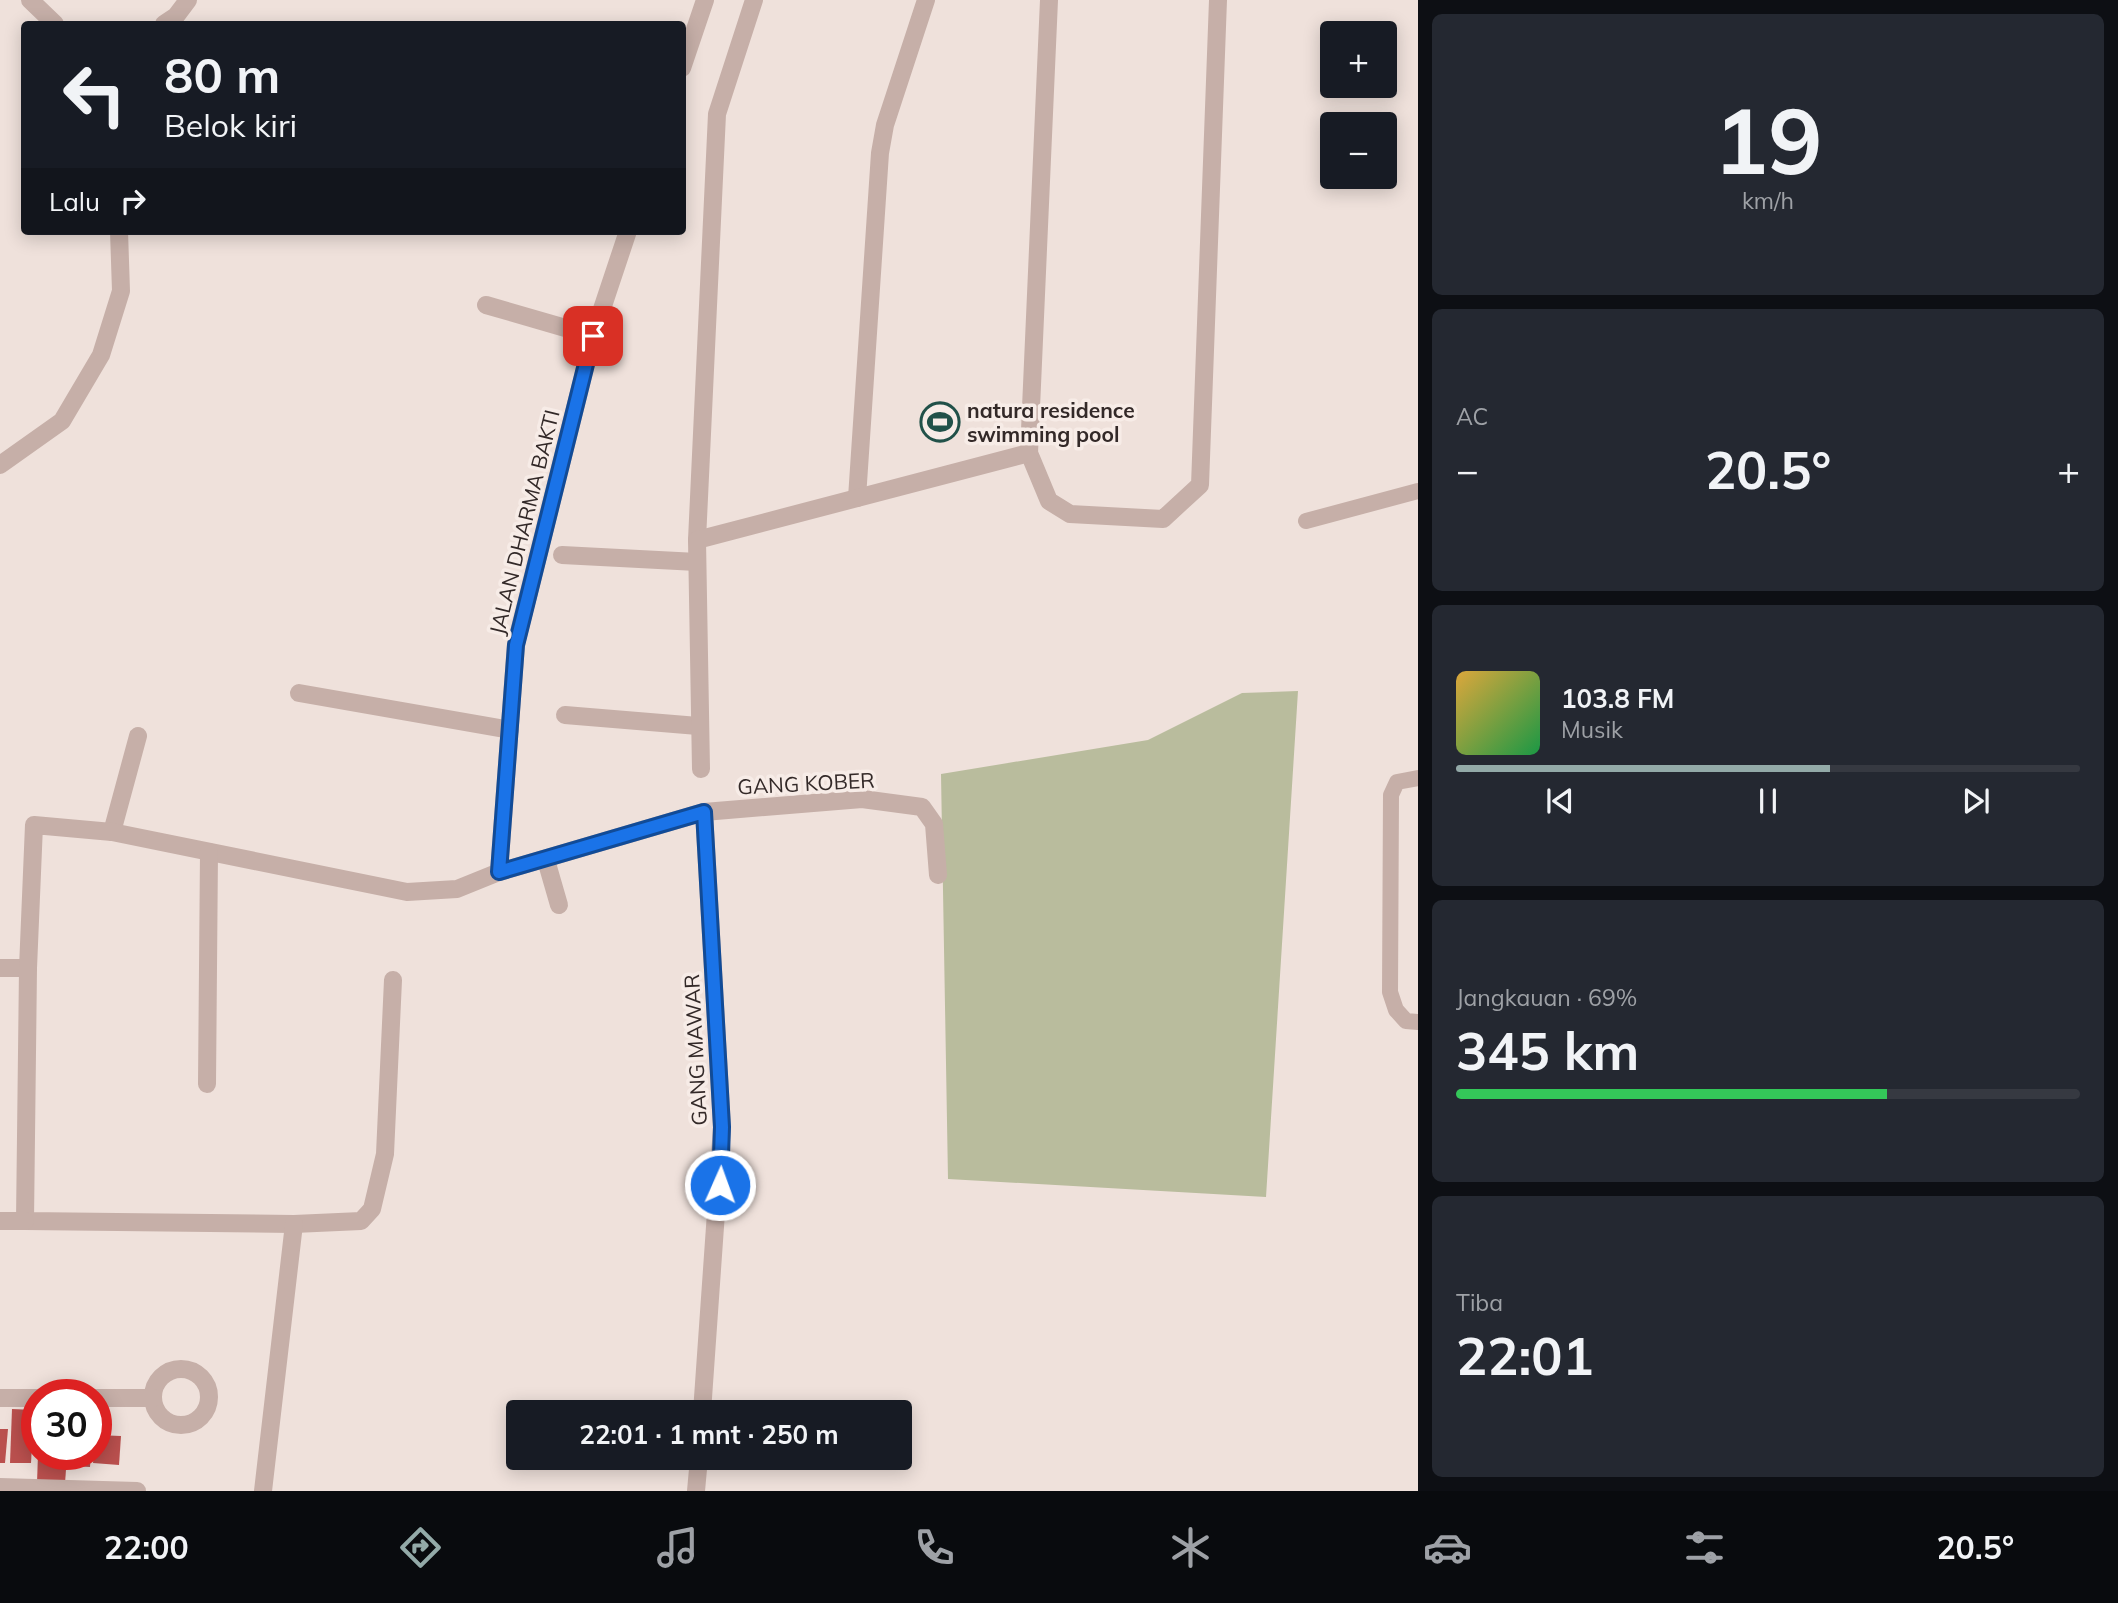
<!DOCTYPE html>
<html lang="id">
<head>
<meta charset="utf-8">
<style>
	:root { --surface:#171b24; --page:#242831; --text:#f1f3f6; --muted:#9ea1a6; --line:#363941; --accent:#93aaa8 }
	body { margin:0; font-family:Mulish,sans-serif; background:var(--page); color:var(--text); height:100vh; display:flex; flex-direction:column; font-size:26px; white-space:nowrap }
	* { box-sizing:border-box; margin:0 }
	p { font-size:23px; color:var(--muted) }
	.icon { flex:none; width:38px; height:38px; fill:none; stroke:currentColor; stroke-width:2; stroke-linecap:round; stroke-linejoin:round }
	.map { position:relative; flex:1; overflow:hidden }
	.drawer { display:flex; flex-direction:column; gap:14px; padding:14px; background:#0d0f14; width:700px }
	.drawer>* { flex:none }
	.top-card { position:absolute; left:21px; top:21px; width:665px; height:214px; border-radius:7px; box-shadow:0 4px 18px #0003; background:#171b24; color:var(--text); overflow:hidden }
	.controls { position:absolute; left:1320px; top:21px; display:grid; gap:14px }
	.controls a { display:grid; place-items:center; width:77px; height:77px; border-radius:7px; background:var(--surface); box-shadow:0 4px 18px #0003; font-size:35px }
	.speed { position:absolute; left:21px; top:1379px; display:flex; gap:14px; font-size:35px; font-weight:700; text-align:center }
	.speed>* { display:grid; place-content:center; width:91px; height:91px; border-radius:50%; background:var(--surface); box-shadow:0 4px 18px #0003; line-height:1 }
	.speed .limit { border:10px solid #d22; background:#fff; color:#111 }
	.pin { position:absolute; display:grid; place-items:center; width:60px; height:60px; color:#fff; margin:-30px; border-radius:14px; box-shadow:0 4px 10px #0006 }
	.me { position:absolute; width:77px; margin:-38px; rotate:2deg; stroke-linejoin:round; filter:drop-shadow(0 0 5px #0008) }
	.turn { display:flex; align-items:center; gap:24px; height:147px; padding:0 28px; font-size:32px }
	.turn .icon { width:91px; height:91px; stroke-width:2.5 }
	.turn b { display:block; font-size:49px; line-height:60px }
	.then { display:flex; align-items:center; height:66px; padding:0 28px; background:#0003; gap:14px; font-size:26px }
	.big { font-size:52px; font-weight:700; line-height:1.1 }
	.drawer .widget { flex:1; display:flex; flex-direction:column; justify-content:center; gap:10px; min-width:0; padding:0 24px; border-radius:10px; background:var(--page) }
	.drawer .dial { align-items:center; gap:0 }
	.dial b { font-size:91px; line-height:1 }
	.song { display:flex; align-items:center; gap:21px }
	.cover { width:84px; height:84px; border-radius:10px; background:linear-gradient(135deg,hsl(40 70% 55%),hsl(140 70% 35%)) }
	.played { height:7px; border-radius:4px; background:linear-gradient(90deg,var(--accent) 60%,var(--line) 60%) }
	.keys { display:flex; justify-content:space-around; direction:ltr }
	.heat { display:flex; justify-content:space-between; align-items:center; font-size:38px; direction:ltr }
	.charge { height:10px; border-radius:5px; background:linear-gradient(90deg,#34c759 69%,var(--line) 0) }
	.trip { position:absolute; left:506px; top:1400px; width:406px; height:70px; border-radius:7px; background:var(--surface); box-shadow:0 4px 18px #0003; font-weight:700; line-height:70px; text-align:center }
	.dock { display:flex; height:112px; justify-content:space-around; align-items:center; background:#090b0e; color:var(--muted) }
	.dock .icon { width:49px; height:49px }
	.dock .active { color:var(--accent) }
	.dock b { font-size:32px; color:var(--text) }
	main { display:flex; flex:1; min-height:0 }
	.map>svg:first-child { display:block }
	.green { fill:#b9bc9d }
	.building { fill:#ba504e }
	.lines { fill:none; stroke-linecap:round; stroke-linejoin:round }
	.service { stroke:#c6afa8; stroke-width:16 }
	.minor { stroke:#c6afa8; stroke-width:18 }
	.route-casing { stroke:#114b97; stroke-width:18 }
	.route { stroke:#1a73e8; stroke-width:12 }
	.labels { text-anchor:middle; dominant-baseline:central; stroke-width:7; stroke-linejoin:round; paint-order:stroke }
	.poi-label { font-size:21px; font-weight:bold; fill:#332928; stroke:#f7ece7; text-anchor:start }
	.street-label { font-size:21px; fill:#332928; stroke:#f7ece7 }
</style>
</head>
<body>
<main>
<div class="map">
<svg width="1418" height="1491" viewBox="0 0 1418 1491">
	<rect width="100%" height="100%" fill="#efe1db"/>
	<polygon class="green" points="1298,691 1266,1197 948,1179 941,774 1148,740 1242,693"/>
	<g class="building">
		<polygon points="12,1409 34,1410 31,1463 10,1463"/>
		<polygon points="0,1429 8,1429 5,1463 0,1463"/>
		<polygon points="96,1435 121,1436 119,1465 93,1463"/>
		<polygon points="38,1454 67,1454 65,1484 37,1483"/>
		<polygon points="71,1454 91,1454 90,1467 70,1466"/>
	</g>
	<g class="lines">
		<g class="service">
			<polyline points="1306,521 1418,491"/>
			<polyline points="1418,778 1397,782 1391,795 1390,992 1396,1010 1406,1021 1418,1022"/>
		</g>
		<g class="minor">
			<polyline points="30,0 55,24"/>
			<polyline points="1049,0 1029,453 1049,501 1070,514 1163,519 1200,485 1218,0"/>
			<polyline points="164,24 176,16 188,0"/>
			<polyline points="682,68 705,0"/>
			<polyline points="486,305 593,336"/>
			<polyline points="0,465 62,421 101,355 121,291 119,231"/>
			<polyline points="857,498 880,153 885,125 926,0"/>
			<polyline points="697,540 717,114 754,0"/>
			<polyline points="562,555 697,562"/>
			<polyline points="299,693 510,730"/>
			<polyline points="565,715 698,726"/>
			<polyline points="701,769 697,540 1029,453"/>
			<polyline points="112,832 138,736"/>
			<polyline points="546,860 559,905"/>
			<polyline points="499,872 516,644 593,336 628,231"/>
			<polyline points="0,968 28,968"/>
			<polyline points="393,980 385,1154 372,1209 361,1221 294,1224 25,1221 28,968 34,825 112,832 407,892 457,889 499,872 704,812 862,799 922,807 934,824 938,875"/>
			<polyline points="207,1084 209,852"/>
			<polyline points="0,1221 25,1221"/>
			<circle cx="181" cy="1397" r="28"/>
			<polyline points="0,1398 37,1398"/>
			<polyline points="96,1398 153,1398"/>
			<polyline points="702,1412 722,1127 704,812"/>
			<polyline points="0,1487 137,1491"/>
			<polyline points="263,1491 294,1224"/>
			<polyline points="696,1491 699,1458"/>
		</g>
	</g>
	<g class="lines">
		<g class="route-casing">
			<polyline id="route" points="593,336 516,645 499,872 704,812 722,1127 720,1185"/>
		</g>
		<use href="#route" class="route"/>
	</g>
	<defs>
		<g id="stadium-ring" transform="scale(2.0125)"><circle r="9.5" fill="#f7ece7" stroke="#215149" stroke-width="1.5"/><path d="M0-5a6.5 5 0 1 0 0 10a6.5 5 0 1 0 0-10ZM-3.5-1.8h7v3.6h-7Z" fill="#215149"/></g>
	</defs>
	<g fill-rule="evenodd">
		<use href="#stadium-ring" x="940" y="422"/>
	</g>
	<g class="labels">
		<g class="poi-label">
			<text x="967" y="410">natura residence<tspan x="967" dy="24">swimming pool</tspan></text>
		</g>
		<g class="street-label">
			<text transform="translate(524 522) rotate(-76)">JALAN DHARMA BAKTI</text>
			<text transform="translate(806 783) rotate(-3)">GANG KOBER</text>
			<text transform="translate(695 1050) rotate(-93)">GANG MAWAR</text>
		</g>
	</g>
</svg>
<div class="controls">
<a>+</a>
<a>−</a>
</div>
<div class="speed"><div class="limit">30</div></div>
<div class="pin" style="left:593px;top:336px;background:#d93025"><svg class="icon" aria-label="arrive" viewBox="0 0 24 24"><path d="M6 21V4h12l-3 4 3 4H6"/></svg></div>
<svg class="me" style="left:720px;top:1185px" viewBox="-20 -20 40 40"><circle r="17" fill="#1a73e8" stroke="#fff" stroke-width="3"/><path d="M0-11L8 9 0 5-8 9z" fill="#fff"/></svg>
<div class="trip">22:01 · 1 mnt · 250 m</div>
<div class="top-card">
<div class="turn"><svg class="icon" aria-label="left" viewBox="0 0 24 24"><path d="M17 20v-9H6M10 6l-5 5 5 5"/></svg><div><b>80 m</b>Belok kiri</div></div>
<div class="then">Lalu<svg class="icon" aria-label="right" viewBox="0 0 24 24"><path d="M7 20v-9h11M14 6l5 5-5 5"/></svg></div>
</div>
</div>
<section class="drawer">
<div class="widget dial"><b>19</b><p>km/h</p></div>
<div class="widget"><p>AC</p>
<div class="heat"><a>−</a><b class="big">20.5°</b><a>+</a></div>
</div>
<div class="widget">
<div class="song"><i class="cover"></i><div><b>103.8 FM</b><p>Musik</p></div></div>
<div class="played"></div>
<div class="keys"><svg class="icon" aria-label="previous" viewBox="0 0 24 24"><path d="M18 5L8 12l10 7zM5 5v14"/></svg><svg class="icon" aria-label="pause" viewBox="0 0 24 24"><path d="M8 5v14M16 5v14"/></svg><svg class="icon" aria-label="next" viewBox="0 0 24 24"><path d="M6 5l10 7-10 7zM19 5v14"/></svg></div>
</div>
<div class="widget"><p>Jangkauan · 69%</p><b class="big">345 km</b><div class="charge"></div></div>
<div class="widget"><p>Tiba</p><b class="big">22:01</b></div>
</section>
</main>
<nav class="dock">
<b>22:00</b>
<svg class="icon active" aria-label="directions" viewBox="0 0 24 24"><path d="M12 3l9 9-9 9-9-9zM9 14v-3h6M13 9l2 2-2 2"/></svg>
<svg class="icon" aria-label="music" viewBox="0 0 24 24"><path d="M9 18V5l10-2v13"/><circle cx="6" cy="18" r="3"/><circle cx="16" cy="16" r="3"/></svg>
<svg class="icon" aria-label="phone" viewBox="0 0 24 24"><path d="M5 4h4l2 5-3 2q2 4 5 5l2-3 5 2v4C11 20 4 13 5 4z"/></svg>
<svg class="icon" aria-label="climate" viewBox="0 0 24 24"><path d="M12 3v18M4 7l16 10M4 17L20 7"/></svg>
<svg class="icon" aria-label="car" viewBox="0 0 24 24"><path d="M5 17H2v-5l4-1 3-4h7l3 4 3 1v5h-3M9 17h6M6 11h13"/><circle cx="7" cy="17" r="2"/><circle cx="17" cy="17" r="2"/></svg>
<svg class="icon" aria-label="filters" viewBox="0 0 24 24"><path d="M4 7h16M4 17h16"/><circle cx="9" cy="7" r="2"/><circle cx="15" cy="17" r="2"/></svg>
<b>20.5°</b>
</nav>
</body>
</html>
